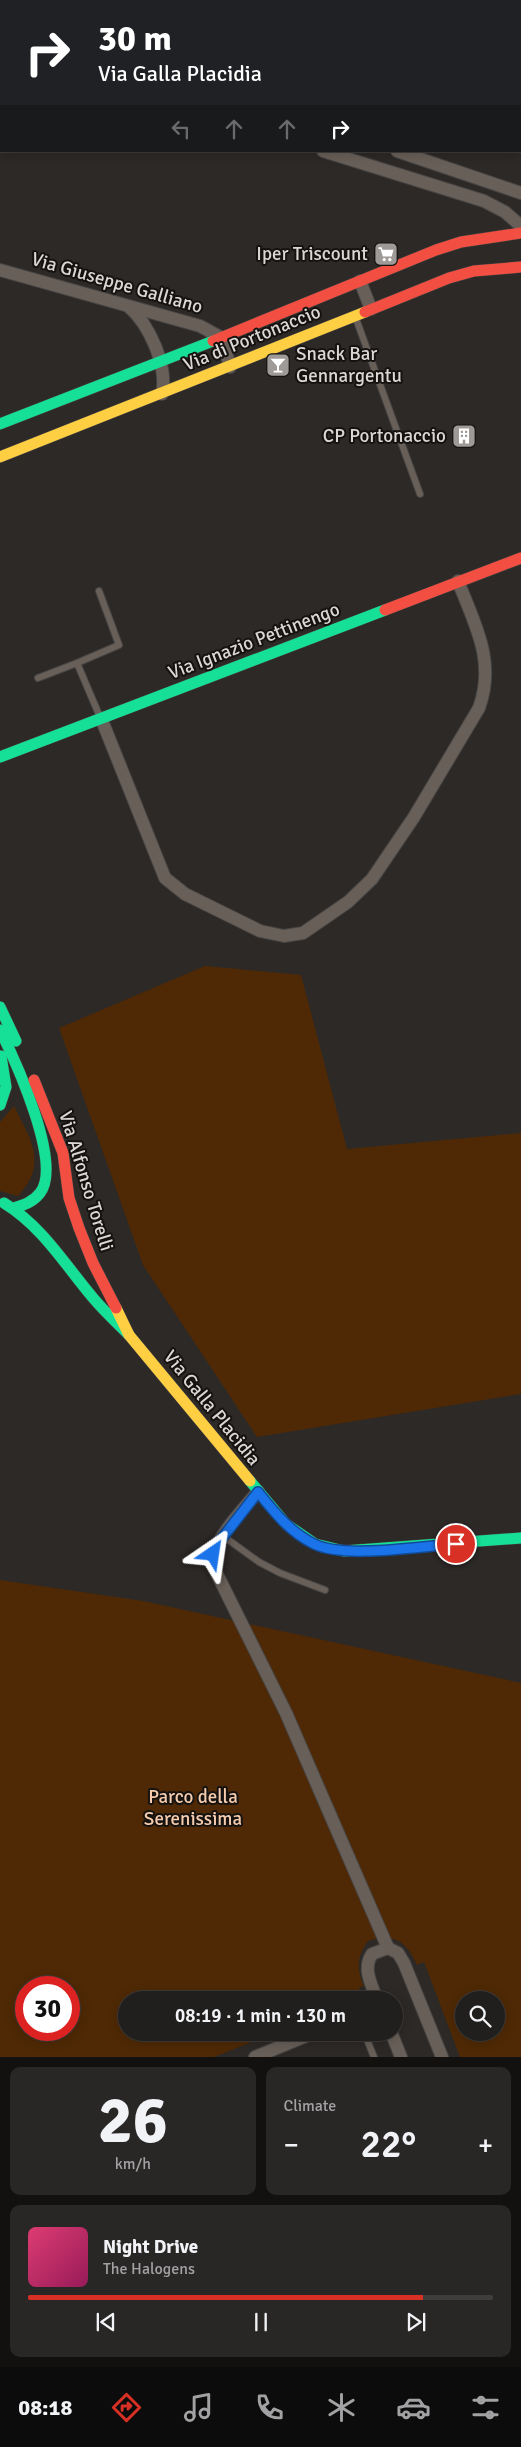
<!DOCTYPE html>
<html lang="en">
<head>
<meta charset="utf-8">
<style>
	:root { --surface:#211f1d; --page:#292726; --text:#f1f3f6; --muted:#a2a2a4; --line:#3e3d3b; --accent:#d93025 }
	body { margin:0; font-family:Signika,sans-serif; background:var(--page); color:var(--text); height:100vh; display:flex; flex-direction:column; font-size:19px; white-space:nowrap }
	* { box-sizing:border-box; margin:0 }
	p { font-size:16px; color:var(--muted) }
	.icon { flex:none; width:28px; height:28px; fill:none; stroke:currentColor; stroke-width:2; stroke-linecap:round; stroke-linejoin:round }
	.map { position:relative; height:2057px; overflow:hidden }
	.side { display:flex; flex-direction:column; gap:10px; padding:10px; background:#121110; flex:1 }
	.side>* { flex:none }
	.banner { position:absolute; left:0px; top:0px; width:521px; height:152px; box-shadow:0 2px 12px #0003,0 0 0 1px var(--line); background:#202124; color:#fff; overflow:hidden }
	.fabs { position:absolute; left:455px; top:1991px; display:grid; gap:10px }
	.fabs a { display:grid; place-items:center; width:50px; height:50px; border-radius:50%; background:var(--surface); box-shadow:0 2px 12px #0003,0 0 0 1px var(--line); font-size:25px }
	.speed { position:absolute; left:15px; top:1976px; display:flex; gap:10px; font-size:25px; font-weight:700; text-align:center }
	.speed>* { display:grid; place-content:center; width:65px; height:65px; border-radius:50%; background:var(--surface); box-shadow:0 2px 12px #0003,0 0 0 1px var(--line); line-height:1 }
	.speed .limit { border:8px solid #d22; background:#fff; color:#111 }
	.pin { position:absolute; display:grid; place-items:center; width:42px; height:42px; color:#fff; margin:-21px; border:2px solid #fff; border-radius:50%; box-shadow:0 1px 5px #0007 }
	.me { position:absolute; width:55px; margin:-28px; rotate:32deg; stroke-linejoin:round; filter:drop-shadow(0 0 4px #0008) }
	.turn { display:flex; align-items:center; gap:18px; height:105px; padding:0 15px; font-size:22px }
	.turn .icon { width:65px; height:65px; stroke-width:2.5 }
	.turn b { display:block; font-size:35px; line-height:42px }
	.lanes { display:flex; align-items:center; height:48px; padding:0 15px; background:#0003; justify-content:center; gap:25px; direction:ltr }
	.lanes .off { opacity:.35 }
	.big { font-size:38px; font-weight:600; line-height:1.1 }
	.side .tile { flex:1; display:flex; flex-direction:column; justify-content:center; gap:8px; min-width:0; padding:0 18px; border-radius:10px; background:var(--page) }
	.side .dial { align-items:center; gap:0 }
	.dial b { font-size:65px; line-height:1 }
	.song { display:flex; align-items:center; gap:15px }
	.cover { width:60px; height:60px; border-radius:8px; background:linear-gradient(135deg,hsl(340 70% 55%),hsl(330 70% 35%)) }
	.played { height:5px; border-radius:2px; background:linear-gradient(90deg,var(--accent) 85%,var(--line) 85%) }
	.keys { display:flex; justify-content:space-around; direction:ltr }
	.heat { display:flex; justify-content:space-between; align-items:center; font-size:28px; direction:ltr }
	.side .tiles { flex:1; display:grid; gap:10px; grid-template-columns:1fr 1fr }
	.tile:last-child { grid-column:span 2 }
	.trip { position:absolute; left:118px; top:1991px; width:285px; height:50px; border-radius:25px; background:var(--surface); box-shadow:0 2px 12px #0003,0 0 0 1px var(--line); font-weight:600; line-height:50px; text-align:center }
	.menu { display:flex; height:80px; justify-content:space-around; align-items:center; background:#0d0c0c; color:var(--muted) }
	.menu .icon { width:35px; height:35px }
	.menu .active { color:var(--accent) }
	.menu b { font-size:22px; color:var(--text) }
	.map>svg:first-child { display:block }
	.green { fill:#4f2905; fill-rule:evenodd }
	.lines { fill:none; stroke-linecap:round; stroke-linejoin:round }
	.lane-casing { stroke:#474544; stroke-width:8 }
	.street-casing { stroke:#474544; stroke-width:14 }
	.fast-casing { stroke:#474544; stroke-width:12 }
	.slow-casing { stroke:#474544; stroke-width:12 }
	.jam-casing { stroke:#474544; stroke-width:12 }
	.lane { stroke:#685f58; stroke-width:6 }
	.street { stroke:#685f58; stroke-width:12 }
	.fast { stroke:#16e098; stroke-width:11 }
	.slow { stroke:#ffcf43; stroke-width:11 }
	.jam { stroke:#f24e42; stroke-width:11 }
	.route-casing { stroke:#114b97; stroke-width:12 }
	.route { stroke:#1a73e8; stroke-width:9 }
	.labels { text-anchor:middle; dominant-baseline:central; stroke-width:4; stroke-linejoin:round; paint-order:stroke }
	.poi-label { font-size:19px; fill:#dbd7d5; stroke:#151210; text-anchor:end }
	.street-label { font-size:19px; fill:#dbd7d5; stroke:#151210 }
	.park-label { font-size:19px; fill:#f5cbae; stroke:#151210 }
</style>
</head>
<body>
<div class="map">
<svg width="521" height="2057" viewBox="0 0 521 2057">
	<rect width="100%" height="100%" fill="#2c2927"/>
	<g class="green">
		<polygon points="205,966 301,975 347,1149 521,1133 521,1394 257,1437 143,1265 59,1028"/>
		<path d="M14 1106C30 1139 49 1163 18 1196L0 1191V1122Z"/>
		<path d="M0 1580 143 1601 521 1683V2057H460L424 1962 417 1965C407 1942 394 1932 368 1941 357 1956 356 1969 364 1986L359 1988 360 1998 355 2000H126V2032L274 2033 214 2057H0ZM26 1988H69V2030H26ZM464 2000H496V2032H464Z"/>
	</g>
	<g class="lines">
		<g class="lane-casing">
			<g id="lane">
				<polyline points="123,1 124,0"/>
				<polyline points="355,316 420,494"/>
				<polyline points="99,591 119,645 77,663 100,717"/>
				<polyline points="38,678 77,663"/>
				<polyline points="223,1536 259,1562 280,1573 325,1590"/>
				<polyline points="364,2032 374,2057"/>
			</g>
		</g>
		<g class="street-casing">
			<g id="street">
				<polyline points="12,1 12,0"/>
				<polyline points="406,1 406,0"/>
				<polyline points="0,13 1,14"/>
				<polyline points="0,72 1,71"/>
				<polyline points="323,151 484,201 505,212 521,226"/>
				<polyline points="397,151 521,193"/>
				<polyline points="0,270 200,326 222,338 230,367"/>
				<polyline points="360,281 371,309"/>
				<path d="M128 306C149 324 168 365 162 394"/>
				<path d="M101 718 165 878 185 894 260 931 284 936 303 933 348 902 372 879 414 817 479 708C496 661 475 625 458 581"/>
				<path d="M258 1491C243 1511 210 1541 213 1566L286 1713 388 1948"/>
				<path d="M377 2000C372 1985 362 1969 372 1954L388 1948 398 1953 404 1963 442 2057"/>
				<polyline points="391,2032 401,2057"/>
				<polyline points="255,2057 316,2032"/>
			</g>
		</g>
		<g class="fast-casing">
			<g id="fast">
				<polyline points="0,424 213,341"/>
				<polyline points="0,757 385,610"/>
				<polyline points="0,1007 16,1041"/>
				<path d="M0 1030C15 1060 63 1164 40 1193 33 1202 24 1205 14 1208"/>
				<polyline points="0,1105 6,1087 1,1056"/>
				<path d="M4 1203C43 1227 65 1265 94 1299 105 1312 117 1323 129 1335"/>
				<polyline points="250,1481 286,1524 315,1544 344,1551 521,1538"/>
			</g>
		</g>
		<g class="slow-casing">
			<g id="slow">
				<polyline points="0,457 365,312"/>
				<polyline points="116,1308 129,1335 250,1481"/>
			</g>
		</g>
		<g class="jam-casing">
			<g id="jam">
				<polyline points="365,312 449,278 474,271 521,267"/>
				<polyline points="213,341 436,250 461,242 521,233"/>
				<polyline points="385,610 521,558"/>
				<polyline points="34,1080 63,1153 69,1198 79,1228 93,1263 116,1308"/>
			</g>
		</g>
		<use href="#lane" class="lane"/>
		<use href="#street" class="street"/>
		<use href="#fast" class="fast"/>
		<use href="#slow" class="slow"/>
		<use href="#jam" class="jam"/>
	</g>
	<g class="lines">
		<g class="route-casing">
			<path id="route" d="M213 1554 216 1546 258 1492C274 1512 290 1532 314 1544 345 1559 420 1546 456 1544"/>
		</g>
		<use href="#route" class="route"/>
	</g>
	<defs>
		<g id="supermarket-square" transform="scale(1.25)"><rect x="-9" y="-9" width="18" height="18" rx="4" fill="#9e9a98" stroke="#151210"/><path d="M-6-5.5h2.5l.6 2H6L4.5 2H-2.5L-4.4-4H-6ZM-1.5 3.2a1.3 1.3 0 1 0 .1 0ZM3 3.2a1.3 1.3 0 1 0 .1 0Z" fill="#fff"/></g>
		<g id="bar-square" transform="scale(1.25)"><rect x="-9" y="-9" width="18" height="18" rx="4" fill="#9e9a98" stroke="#151210"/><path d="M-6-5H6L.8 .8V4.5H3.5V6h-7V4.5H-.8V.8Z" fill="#fff"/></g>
		<g id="building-square" transform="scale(1.25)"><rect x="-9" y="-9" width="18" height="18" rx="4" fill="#9e9a98" stroke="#151210"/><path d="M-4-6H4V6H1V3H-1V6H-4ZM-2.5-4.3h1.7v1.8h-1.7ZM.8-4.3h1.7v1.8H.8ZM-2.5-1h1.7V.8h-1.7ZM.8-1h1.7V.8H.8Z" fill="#fff"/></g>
	</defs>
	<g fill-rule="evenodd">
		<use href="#supermarket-square" x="386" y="254"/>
		<use href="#bar-square" x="278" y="365"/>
		<use href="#building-square" x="464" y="436"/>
	</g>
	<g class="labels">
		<g class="poi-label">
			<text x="368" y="254">Iper Triscount</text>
			<text x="296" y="354" text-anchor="start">Snack Bar<tspan x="296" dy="22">Gennargentu</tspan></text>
			<text x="446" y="436">CP Portonaccio</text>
		</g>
		<g class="street-label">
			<text transform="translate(117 283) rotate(16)">Via Giuseppe Galliano</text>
			<text transform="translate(252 338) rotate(-22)">Via di Portonaccio</text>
			<text transform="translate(254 641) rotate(-21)">Via Ignazio Pettinengo</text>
			<text transform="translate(86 1181) rotate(73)">Via Alfonso Torelli</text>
			<text transform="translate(212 1408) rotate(51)">Via Galla Placidia</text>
		</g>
		<g class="park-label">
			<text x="193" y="1797">Parco della<tspan x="193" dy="22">Serenissima</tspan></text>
		</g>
	</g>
</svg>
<div class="fabs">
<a><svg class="icon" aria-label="search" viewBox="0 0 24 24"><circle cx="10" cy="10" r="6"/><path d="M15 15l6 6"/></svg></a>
</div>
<div class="speed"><div class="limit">30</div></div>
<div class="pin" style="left:456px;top:1544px;background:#d93025"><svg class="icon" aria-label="arrive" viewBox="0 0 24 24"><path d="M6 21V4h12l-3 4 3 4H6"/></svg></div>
<svg class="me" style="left:213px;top:1554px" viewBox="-20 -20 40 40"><path d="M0-17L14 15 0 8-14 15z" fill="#1a73e8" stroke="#fff" stroke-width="4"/></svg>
<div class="trip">08:19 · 1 min · 130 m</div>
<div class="banner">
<div class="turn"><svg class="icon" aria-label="right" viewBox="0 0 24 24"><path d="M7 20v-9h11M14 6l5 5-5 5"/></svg><div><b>30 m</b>Via Galla Placidia</div></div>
<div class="lanes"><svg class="icon off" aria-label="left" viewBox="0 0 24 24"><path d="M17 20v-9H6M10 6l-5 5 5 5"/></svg><svg class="icon off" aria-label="ahead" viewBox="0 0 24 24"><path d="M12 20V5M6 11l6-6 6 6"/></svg><svg class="icon off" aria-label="ahead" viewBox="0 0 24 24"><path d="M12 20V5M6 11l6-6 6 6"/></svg><svg class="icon" aria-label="right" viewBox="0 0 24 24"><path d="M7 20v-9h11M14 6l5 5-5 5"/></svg></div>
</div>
</div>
<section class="side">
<div class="tiles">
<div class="tile dial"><b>26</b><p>km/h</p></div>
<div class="tile"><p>Climate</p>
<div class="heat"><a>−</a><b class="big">22°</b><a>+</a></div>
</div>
<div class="tile">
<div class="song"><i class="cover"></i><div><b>Night Drive</b><p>The Halogens</p></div></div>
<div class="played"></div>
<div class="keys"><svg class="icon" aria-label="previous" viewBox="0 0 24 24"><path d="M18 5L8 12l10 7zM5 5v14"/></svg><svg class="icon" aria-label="pause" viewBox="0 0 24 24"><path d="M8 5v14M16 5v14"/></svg><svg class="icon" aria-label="next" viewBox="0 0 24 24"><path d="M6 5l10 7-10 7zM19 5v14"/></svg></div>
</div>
</div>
</section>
<nav class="menu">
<b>08:18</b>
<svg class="icon active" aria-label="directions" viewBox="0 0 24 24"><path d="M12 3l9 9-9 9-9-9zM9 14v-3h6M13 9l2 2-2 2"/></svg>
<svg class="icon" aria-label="music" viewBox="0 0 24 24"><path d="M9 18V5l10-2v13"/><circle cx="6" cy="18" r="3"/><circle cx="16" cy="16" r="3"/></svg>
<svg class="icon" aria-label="phone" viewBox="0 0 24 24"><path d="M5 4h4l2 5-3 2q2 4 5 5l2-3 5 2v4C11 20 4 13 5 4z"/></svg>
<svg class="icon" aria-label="climate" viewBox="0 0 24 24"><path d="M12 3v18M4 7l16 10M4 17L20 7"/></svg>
<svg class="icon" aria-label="car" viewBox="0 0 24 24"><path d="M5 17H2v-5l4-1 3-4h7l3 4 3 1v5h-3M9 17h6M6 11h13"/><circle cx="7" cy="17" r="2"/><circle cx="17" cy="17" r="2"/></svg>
<svg class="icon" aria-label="filters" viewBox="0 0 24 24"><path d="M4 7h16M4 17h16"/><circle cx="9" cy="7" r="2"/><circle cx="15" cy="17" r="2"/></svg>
</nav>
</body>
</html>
